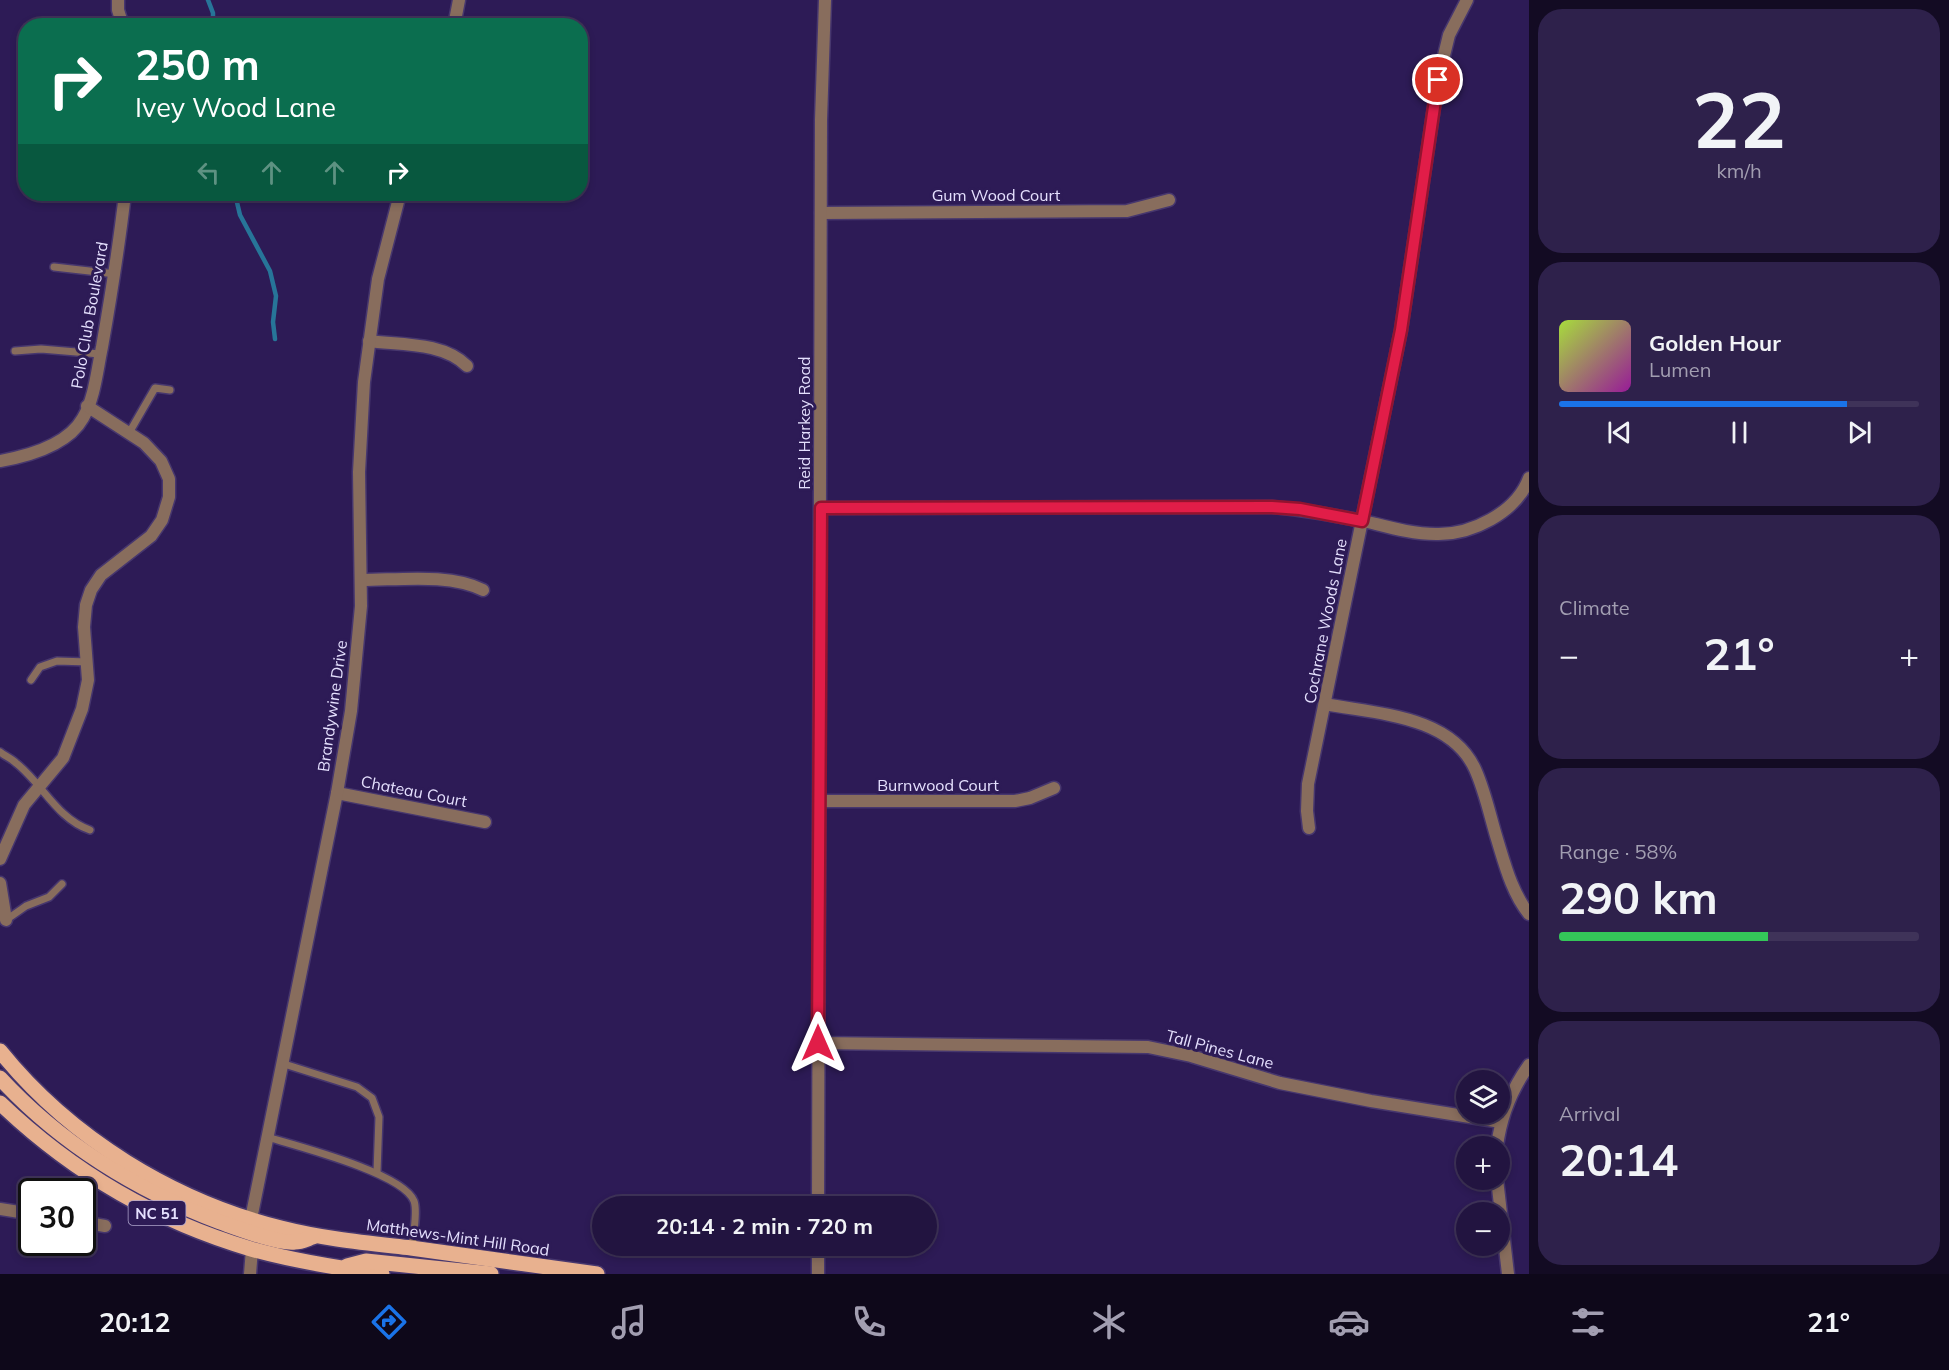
<!DOCTYPE html>
<html lang="en">
<head>
<meta charset="utf-8">
<style>
	:root { --surface:#221440; --page:#2e214b; --text:#f1f3f6; --muted:#a29eb1; --line:#3f3359; --accent:#1a73e8 }
	body { margin:0; font-family:Mulish,sans-serif; background:var(--page); color:var(--text); height:100vh; display:flex; flex-direction:column; font-size:22px; white-space:nowrap }
	* { box-sizing:border-box; margin:0 }
	p { font-size:20px; color:var(--muted) }
	.icon { flex:none; width:33px; height:33px; fill:none; stroke:currentColor; stroke-width:2; stroke-linecap:round; stroke-linejoin:round }
	.map { position:relative; flex:1; overflow:hidden }
	.details { display:flex; flex-direction:column; gap:9px; padding:9px; background:#130b23; width:420px }
	.details>* { flex:none }
	.top-card { position:absolute; left:18px; top:18px; width:570px; height:183px; border-radius:24px; box-shadow:0 3px 9px #0003,0 0 0 2px var(--line); background:#0b6e4f; color:#fff; overflow:hidden }
	.fabs { position:absolute; left:1456px; top:1070px; display:grid; gap:12px }
	.fabs a { display:grid; place-items:center; width:54px; height:54px; border-radius:50%; background:var(--surface); box-shadow:0 3px 9px #0003,0 0 0 2px var(--line); font-size:30px }
	.speed { position:absolute; left:18px; top:1178px; display:flex; gap:12px; font-size:30px; font-weight:700; text-align:center }
	.speed>* { display:grid; place-content:center; width:78px; height:78px; border-radius:50%; background:var(--surface); box-shadow:0 3px 9px #0003,0 0 0 2px var(--line); line-height:1 }
	.speed .limit { border:3px solid #111; border-radius:9px; background:#fff; color:#111 }
	.pin { position:absolute; display:grid; place-items:center; width:51px; height:51px; color:#fff; margin:-26px; border:3px solid #fff; border-radius:50%; box-shadow:0 2px 6px #0007 }
	.me { position:absolute; width:66px; margin:-33px; rotate:0deg; stroke-linejoin:round; filter:drop-shadow(0 0 4px #0008) }
	.turn { display:flex; align-items:center; gap:21px; height:126px; padding:0 18px; font-size:27px }
	.turn .icon { width:78px; height:78px; stroke-width:2.5 }
	.turn b { display:block; font-size:42px; line-height:51px }
	.lanes { display:flex; align-items:center; height:57px; padding:0 18px; background:#0003; justify-content:center; gap:30px; direction:ltr }
	.lanes .off { opacity:.35 }
	.big { font-size:45px; font-weight:700; line-height:1.1 }
	.details .card { flex:1; display:flex; flex-direction:column; justify-content:center; gap:9px; min-width:0; padding:0 21px; border-radius:24px; background:var(--page) }
	.details .dial { align-items:center; gap:0 }
	.dial b { font-size:78px; line-height:1 }
	.song { display:flex; align-items:center; gap:18px }
	.cover { width:72px; height:72px; border-radius:9px; background:linear-gradient(135deg,hsl(80 70% 55%),hsl(300 70% 35%)) }
	.played { height:6px; border-radius:3px; background:linear-gradient(90deg,var(--accent) 80%,var(--line) 80%) }
	.keys { display:flex; justify-content:space-around; direction:ltr }
	.heat { display:flex; justify-content:space-between; align-items:center; font-size:33px; direction:ltr }
	.charge { height:9px; border-radius:4px; background:linear-gradient(90deg,#34c759 58%,var(--line) 0) }
	.trip { position:absolute; left:592px; top:1196px; width:345px; height:60px; border-radius:30px; background:var(--surface); box-shadow:0 3px 9px #0003,0 0 0 2px var(--line); font-weight:700; line-height:60px; text-align:center }
	.dock { display:flex; height:96px; justify-content:space-around; align-items:center; background:#0e081a; color:var(--muted) }
	.dock .icon { width:42px; height:42px }
	.dock .selected { color:var(--accent) }
	.dock b { font-size:27px; color:var(--text) }
	main { display:flex; flex:1; min-height:0 }
	.map>svg:first-child { display:block }
	.lines { fill:none; stroke-linecap:round; stroke-linejoin:round }
	.stream { stroke:#277599; stroke-width:4.5 }
	.service-casing { stroke:#47376e; stroke-width:10 }
	.minor-casing { stroke:#47376e; stroke-width:15 }
	.primary-casing { stroke:#47376e; stroke-width:18 }
	.service { stroke:#886d5d; stroke-width:7 }
	.minor { stroke:#886d5d; stroke-width:12 }
	.primary { stroke:#e8b18f; stroke-width:15 }
	.route-casing { stroke:#92132f; stroke-width:15 }
	.route { stroke:#e11d48; stroke-width:10 }
	.labels { text-anchor:middle; dominant-baseline:central; stroke-width:6; stroke-linejoin:round; paint-order:stroke }
	.shield { fill:#2d1b56; stroke:#aea5cc; stroke-width:1.5 }
	.shield-label { font-size:15px; font-weight:bold; fill:#e5e0fe }
	.street-label { font-size:16px; fill:#e5e0fe; stroke:#2d1b56 }
</style>
</head>
<body>
<main>
<div class="map">
<svg width="1529" height="1274" viewBox="0 0 1529 1274">
	<rect width="100%" height="100%" fill="#2d1b56"/>
	<g class="lines">
		<g class="stream">
			<polyline points="208,0 213,13 213,26"/>
			<polyline points="235,194 240,215 270,271 276,296 273,322 275,339"/>
		</g>
		<g class="service-casing">
			<g id="service">
				<polyline points="54,267 116,274"/>
				<polyline points="15,351 41,349 100,354"/>
				<polyline points="129,433 155,388 170,390"/>
				<polyline points="31,680 40,667 57,661 88,662"/>
				<path d="M0 752C5 756 12 759 16 763 42 783 57 819 90 830"/>
				<polyline points="6,920 26,906 49,897 62,884"/>
				<polyline points="281,1063 357,1087 372,1098 379,1117 377,1172"/>
				<path d="M267 1137C297 1146 403 1173 414 1201 418 1211 413 1236 412 1247"/>
			</g>
		</g>
		<g class="minor-casing">
			<g id="minor">
				<polyline points="118,0 118,10 123,26"/>
				<polyline points="454,26 459,0"/>
				<polyline points="821,213 1127,211 1169,200"/>
				<path d="M369 341C401 345 443 342 467 366"/>
				<path d="M0 461C28 456 68 445 83 418 95 397 97 370 102 347 111 296 119 245 125 194"/>
				<path d="M821 508 1272 507C1306 510 1339 516 1372 523 1392 528 1414 534 1436 534 1471 535 1516 513 1529 478"/>
				<path d="M362 580C398 580 450 573 483 590"/>
				<path d="M1325 704C1376 714 1450 715 1475 769 1485 791 1490 816 1497 839 1505 865 1512 893 1529 914"/>
				<polyline points="337,793 485,822"/>
				<polyline points="820,801 1015,801 1030,798 1054,788"/>
				<polyline points="1309,828 1307,811 1308,784 1401,330 1438,80 1449,35 1467,0"/>
				<polyline points="0,859 24,805 63,758 82,709 88,680 84,627 86,605 91,590 101,575 151,536 162,520 169,497 169,479 161,461 144,443 87,406"/>
				<polyline points="0,883 6,920"/>
				<polyline points="818,1043 1148,1047 1191,1056 1280,1083 1371,1101 1501,1122"/>
				<path d="M1497 1146C1501 1116 1511 1090 1529 1065"/>
				<polyline points="1497,1179 1508,1274"/>
				<polyline points="818,1206 821,120 825,0"/>
				<polyline points="0,1209 32,1214"/>
				<polyline points="251,1219 337,793 351,711 361,606 359,472 364,382 378,279 400,194"/>
				<polyline points="82,1222 105,1226"/>
				<polyline points="250,1274 252,1249"/>
				<polyline points="818,1274 818,1245"/>
			</g>
		</g>
		<g class="primary-casing">
			<g id="primary">
				<path d="M0 1051C70 1138 173 1201 281 1228 324 1239 368 1243 411 1248 473 1257 535 1265 597 1274"/>
				<path d="M0 1078C61 1144 136 1190 220 1222 237 1228 278 1244 295 1242 301 1242 307 1239 313 1237"/>
				<path d="M0 1103C71 1171 156 1221 251 1249 293 1261 338 1268 382 1274"/>
				<polyline points="347,1266 366,1261 491,1274"/>
			</g>
		</g>
		<use href="#service" class="service"/>
		<use href="#minor" class="minor"/>
		<use href="#primary" class="primary"/>
	</g>
	<g class="lines">
		<g class="route-casing">
			<polyline id="route" points="818,1043 821,508 1272,507 1300,509 1362,521 1401,330 1438,80"/>
		</g>
		<use href="#route" class="route"/>
	</g>
	<g class="labels">
		<rect class="shield" x="128.5" y="1201" width="57" height="24" rx="4.5"/>
		<g class="shield-label">
			<text x="157" y="1213">NC 51</text>
		</g>
		<g class="street-label">
			<text x="996" y="195">Gum Wood Court</text>
			<text transform="translate(89 315) rotate(-80)">Polo Club Boulevard</text>
			<text transform="translate(804 423) rotate(-90)">Reid Harkey Road</text>
			<text transform="translate(1325 621) rotate(-79)">Cochrane Woods Lane</text>
			<text transform="translate(332 706) rotate(-82)">Brandywine Drive</text>
			<text x="938" y="785">Burnwood Court</text>
			<text transform="translate(414 791) rotate(11)">Chateau Court</text>
			<text transform="translate(1220 1049) rotate(15)">Tall Pines Lane</text>
			<text transform="translate(458 1237) rotate(8)">Matthews-Mint Hill Road</text>
		</g>
	</g>
</svg>
<div class="fabs">
<a><svg class="icon" aria-label="layers" viewBox="0 0 24 24"><path d="M12 4l9 5-9 5-9-5zM3 14l9 5 9-5"/></svg></a>
<a>+</a>
<a>−</a>
</div>
<div class="speed"><div class="limit">30</div></div>
<div class="pin" style="left:1438px;top:80px;background:#d93025"><svg class="icon" aria-label="arrive" viewBox="0 0 24 24"><path d="M6 21V4h12l-3 4 3 4H6"/></svg></div>
<svg class="me" style="left:818px;top:1043px" viewBox="-20 -20 40 40"><path d="M0-17L14 15 0 8-14 15z" fill="#e11d48" stroke="#fff" stroke-width="4"/></svg>
<div class="trip">20:14 · 2 min · 720 m</div>
<div class="top-card">
<div class="turn"><svg class="icon" aria-label="right" viewBox="0 0 24 24"><path d="M7 20v-9h11M14 6l5 5-5 5"/></svg><div><b>250 m</b>Ivey Wood Lane</div></div>
<div class="lanes"><svg class="icon off" aria-label="left" viewBox="0 0 24 24"><path d="M17 20v-9H6M10 6l-5 5 5 5"/></svg><svg class="icon off" aria-label="ahead" viewBox="0 0 24 24"><path d="M12 20V5M6 11l6-6 6 6"/></svg><svg class="icon off" aria-label="ahead" viewBox="0 0 24 24"><path d="M12 20V5M6 11l6-6 6 6"/></svg><svg class="icon" aria-label="right" viewBox="0 0 24 24"><path d="M7 20v-9h11M14 6l5 5-5 5"/></svg></div>
</div>
</div>
<section class="details">
<div class="card dial"><b>22</b><p>km/h</p></div>
<div class="card">
<div class="song"><i class="cover"></i><div><b>Golden Hour</b><p>Lumen</p></div></div>
<div class="played"></div>
<div class="keys"><svg class="icon" aria-label="previous" viewBox="0 0 24 24"><path d="M18 5L8 12l10 7zM5 5v14"/></svg><svg class="icon" aria-label="pause" viewBox="0 0 24 24"><path d="M8 5v14M16 5v14"/></svg><svg class="icon" aria-label="next" viewBox="0 0 24 24"><path d="M6 5l10 7-10 7zM19 5v14"/></svg></div>
</div>
<div class="card"><p>Climate</p>
<div class="heat"><a>−</a><b class="big">21°</b><a>+</a></div>
</div>
<div class="card"><p>Range · 58%</p><b class="big">290 km</b><div class="charge"></div></div>
<div class="card"><p>Arrival</p><b class="big">20:14</b></div>
</section>
</main>
<nav class="dock">
<b>20:12</b>
<svg class="icon selected" aria-label="directions" viewBox="0 0 24 24"><path d="M12 3l9 9-9 9-9-9zM9 14v-3h6M13 9l2 2-2 2"/></svg>
<svg class="icon" aria-label="music" viewBox="0 0 24 24"><path d="M9 18V5l10-2v13"/><circle cx="6" cy="18" r="3"/><circle cx="16" cy="16" r="3"/></svg>
<svg class="icon" aria-label="phone" viewBox="0 0 24 24"><path d="M5 4h4l2 5-3 2q2 4 5 5l2-3 5 2v4C11 20 4 13 5 4z"/></svg>
<svg class="icon" aria-label="climate" viewBox="0 0 24 24"><path d="M12 3v18M4 7l16 10M4 17L20 7"/></svg>
<svg class="icon" aria-label="car" viewBox="0 0 24 24"><path d="M5 17H2v-5l4-1 3-4h7l3 4 3 1v5h-3M9 17h6M6 11h13"/><circle cx="7" cy="17" r="2"/><circle cx="17" cy="17" r="2"/></svg>
<svg class="icon" aria-label="filters" viewBox="0 0 24 24"><path d="M4 7h16M4 17h16"/><circle cx="9" cy="7" r="2"/><circle cx="15" cy="17" r="2"/></svg>
<b>21°</b>
</nav>
</body>
</html>
